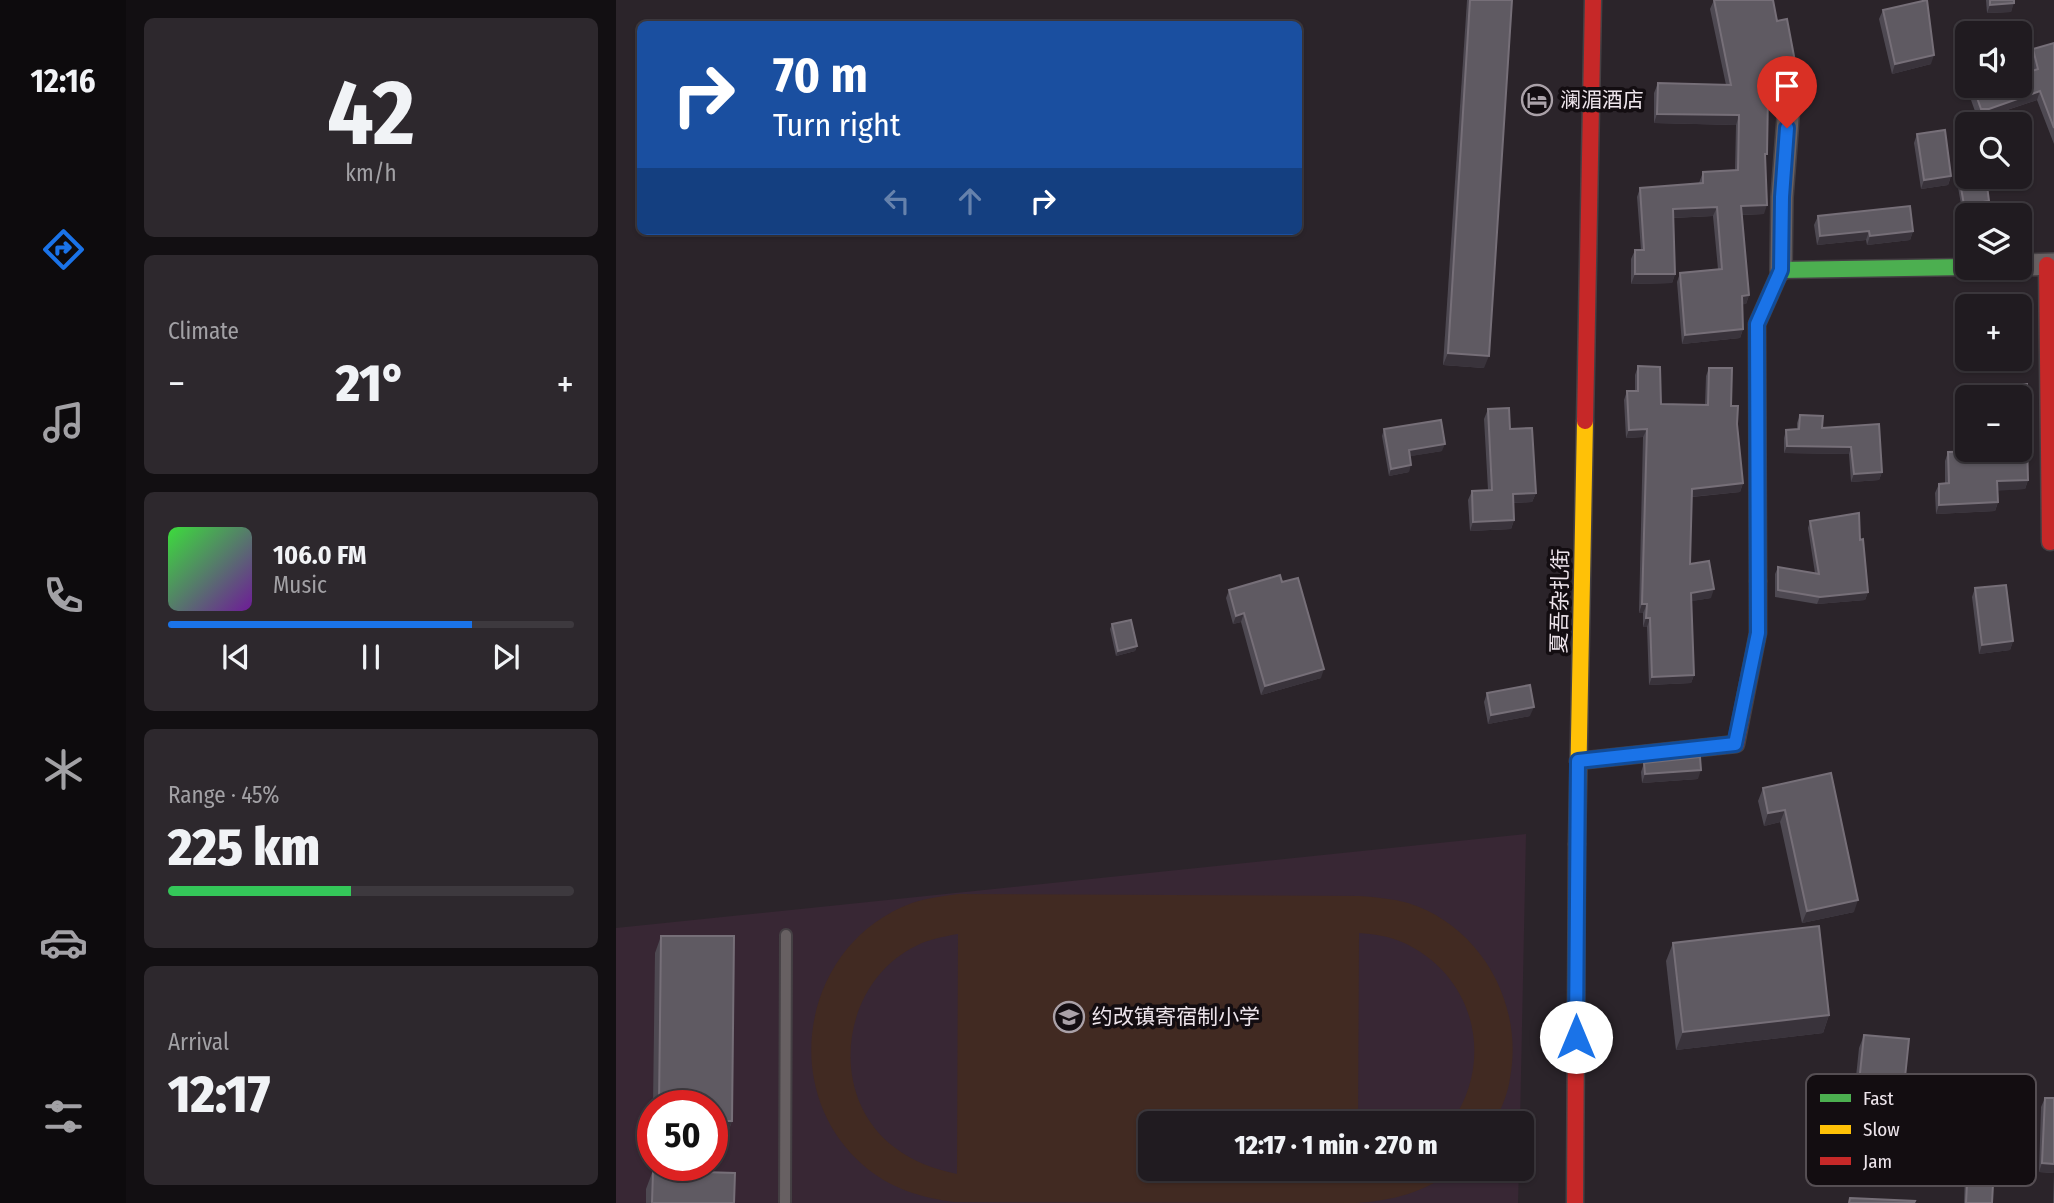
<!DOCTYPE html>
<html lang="en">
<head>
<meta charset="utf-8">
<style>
	:root { --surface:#201b20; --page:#2d282d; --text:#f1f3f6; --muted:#a2a1a5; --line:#3d393e; --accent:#1a73e8 }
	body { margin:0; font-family:"Fira Sans Condensed","Noto Sans SC",sans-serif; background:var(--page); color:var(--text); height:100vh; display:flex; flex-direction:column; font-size:26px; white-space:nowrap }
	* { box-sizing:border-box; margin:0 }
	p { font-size:23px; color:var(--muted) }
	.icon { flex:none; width:38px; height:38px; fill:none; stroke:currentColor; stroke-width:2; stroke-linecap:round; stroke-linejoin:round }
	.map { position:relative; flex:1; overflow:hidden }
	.sheet { display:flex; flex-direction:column; gap:18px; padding:18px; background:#120f12; width:490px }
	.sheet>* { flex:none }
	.banner { position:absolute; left:21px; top:21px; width:665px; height:214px; border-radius:10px; box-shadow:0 2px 5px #0004,0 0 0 2px var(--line); background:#1a4fa0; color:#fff; overflow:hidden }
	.controls { position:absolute; left:1339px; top:21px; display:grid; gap:14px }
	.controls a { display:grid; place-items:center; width:77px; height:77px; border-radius:10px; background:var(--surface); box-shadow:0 2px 5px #0004,0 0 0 2px var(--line); font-size:35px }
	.speed { position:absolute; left:21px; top:1090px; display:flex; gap:14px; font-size:35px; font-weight:700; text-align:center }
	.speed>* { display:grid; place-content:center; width:91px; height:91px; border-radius:50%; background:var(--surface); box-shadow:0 2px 5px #0004,0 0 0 2px var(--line); line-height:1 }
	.speed .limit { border:10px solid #d22; background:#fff; color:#111 }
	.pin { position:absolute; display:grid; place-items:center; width:60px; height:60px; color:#fff; margin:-72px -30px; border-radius:50% 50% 50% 0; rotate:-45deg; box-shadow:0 0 7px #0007 }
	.pin .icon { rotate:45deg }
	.me { position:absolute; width:77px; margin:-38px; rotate:0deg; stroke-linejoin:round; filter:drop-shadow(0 0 5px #0008) }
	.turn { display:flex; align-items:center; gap:24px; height:147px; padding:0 21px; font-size:32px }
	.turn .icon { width:91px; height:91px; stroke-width:2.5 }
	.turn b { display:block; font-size:49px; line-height:60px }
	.lanes { display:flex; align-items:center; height:66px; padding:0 21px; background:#0003; justify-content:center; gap:35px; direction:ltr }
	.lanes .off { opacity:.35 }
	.big { font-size:52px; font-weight:800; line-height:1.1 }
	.sheet .card { flex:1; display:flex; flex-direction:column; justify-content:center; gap:10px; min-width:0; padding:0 24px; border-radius:10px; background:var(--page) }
	.sheet .dial { align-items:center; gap:0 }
	.dial b { font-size:91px; line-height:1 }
	.song { display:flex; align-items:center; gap:21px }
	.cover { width:84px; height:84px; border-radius:10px; background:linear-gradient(135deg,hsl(120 70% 55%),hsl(280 70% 35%)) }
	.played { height:7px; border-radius:4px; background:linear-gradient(90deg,var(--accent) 75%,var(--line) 75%) }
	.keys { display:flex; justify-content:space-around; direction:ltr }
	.heat { display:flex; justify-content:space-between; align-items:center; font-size:38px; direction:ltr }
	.charge { height:10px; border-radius:5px; background:linear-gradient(90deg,#34c759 45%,var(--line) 0) }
	.trip { position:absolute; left:522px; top:1111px; width:396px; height:70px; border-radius:10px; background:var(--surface); box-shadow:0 2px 5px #0004,0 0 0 2px var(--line); font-weight:800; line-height:70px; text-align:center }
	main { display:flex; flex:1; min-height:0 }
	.menu { display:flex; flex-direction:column; width:126px; justify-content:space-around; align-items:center; background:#0d0b0d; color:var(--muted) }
	.menu .icon { width:49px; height:49px }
	.menu .active { color:var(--accent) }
	.menu b { font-size:32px; color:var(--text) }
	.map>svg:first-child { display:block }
	.built { fill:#382734; fill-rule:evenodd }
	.green { fill:#412a22; fill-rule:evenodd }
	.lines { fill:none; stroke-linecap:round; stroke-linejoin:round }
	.lane-casing { stroke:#454044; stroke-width:14 }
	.street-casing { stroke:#454044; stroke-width:24 }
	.fast-casing { stroke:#454044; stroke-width:19 }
	.slow-casing { stroke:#454044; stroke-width:19 }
	.jam-casing { stroke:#454044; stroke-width:19 }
	.lane { stroke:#676062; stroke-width:10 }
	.street { stroke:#676062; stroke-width:21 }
	.fast { stroke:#4caf50; stroke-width:16 }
	.slow { stroke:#ffc107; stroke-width:16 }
	.jam { stroke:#c62828; stroke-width:16 }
	.wall { fill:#4e4952 }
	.shaded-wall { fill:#39333b }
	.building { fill:#5f5a62; stroke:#766f78; stroke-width:2 }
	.route-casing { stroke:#114b97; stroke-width:18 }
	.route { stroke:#1a73e8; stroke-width:12 }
	.labels { text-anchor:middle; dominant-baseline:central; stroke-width:7; stroke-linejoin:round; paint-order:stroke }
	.poi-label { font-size:21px; fill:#eee5ec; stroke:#130d11; text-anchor:start }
	.street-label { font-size:21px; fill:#eee5ec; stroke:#130d11 }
	.key { fill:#130d11; stroke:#554e53; stroke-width:2 }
	.key-label { font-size:19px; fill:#eee5ec }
</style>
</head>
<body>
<main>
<nav class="menu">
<b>12:16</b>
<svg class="icon active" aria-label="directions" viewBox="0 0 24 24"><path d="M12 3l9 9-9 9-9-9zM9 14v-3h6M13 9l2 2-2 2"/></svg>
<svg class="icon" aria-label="music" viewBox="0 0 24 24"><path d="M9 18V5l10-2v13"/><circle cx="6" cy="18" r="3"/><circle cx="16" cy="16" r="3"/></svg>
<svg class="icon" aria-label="phone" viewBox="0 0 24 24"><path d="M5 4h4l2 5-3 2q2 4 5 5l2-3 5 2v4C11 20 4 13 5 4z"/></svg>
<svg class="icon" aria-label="climate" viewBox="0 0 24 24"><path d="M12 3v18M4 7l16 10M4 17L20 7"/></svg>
<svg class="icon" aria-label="car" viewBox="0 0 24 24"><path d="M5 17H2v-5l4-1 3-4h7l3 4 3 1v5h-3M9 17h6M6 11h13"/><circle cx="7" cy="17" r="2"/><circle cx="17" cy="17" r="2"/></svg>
<svg class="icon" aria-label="filters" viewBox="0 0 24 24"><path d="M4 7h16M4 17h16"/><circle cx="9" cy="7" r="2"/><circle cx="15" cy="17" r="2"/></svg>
</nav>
<section class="sheet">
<div class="card dial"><b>42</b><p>km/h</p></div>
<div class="card"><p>Climate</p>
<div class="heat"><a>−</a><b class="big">21°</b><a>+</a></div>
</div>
<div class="card">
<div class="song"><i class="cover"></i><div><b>106.0 FM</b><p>Music</p></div></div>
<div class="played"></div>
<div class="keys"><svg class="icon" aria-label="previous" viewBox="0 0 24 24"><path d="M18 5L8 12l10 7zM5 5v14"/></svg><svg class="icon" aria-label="pause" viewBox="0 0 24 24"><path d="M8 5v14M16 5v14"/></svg><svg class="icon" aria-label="next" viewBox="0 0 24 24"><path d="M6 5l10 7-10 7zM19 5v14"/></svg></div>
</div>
<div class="card"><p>Range · 45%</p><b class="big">225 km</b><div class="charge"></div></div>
<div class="card"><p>Arrival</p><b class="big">12:17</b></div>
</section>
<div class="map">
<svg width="1438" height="1203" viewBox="0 0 1438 1203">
	<rect width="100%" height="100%" fill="#2b242a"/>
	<path class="built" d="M910 834 904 1123 534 1124V1169H903L902 1203H0V928ZM37 1106H96V1166H37Z"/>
	<path class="green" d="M343 894 744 896C761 897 777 899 792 903 865 926 908 1004 894 1078 892 1094 885 1109 878 1123H835C880 1059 858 974 786 942 772 936 758 934 743 933L742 1123 534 1124V1169H742L743 1172 766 1169H839C810 1192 776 1201 740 1203L339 1202C305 1198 273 1188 247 1165 160 1089 187 943 296 903 311 898 327 896 343 894ZM341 934H342L341 1174C318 1169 297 1162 278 1147 210 1095 225 982 300 946 313 939 327 937 341 934Z"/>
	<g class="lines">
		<g class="lane-casing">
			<polyline id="lane" points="169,1203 170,935"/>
		</g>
		<g class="street-casing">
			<g id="street">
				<polyline points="1404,265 1438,264"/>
				<polyline points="1165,270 1166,197 1173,105"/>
			</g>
		</g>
		<g class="fast-casing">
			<polyline id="fast" points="1142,581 1141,324 1165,270 1351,267"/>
		</g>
		<g class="slow-casing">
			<polyline id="slow" points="961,844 969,421"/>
		</g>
		<g class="jam-casing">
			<g id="jam">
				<polyline points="1431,265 1434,542"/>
				<polyline points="969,421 977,0"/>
				<polyline points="962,761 1120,744 1142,633 1142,581"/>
				<polyline points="959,1203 961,844"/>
			</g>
		</g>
		<use href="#lane" class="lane"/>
		<use href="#street" class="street"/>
		<use href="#fast" class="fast"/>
		<use href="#slow" class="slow"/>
		<use href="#jam" class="jam"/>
	</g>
	<g class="wall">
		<polygon points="851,0 896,0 868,368 827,365"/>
		<polygon points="1098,0 1161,21 1181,72 1178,81 1157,86 1156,102 1151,102 1148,214 1126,215 1133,295 1130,304 1126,304 1127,329 1124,338 1066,344 1061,282 1064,273 1102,269 1097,216 1057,218 1059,274 1056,283 1015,284 1015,259 1019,250 1025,250 1021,197 1024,188 1083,183 1087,172 1119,170 1120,125 1038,123 1038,93 1042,83 1110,85 1094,9"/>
		<polygon points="1370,0 1398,0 1395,12 1371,13"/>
		<polygon points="1267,10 1315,64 1276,74 1263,19"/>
		<polygon points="1438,43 1438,144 1421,100 1370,117 1361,117 1355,100 1359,92 1417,70 1414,57 1417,49"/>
		<polygon points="1301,134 1335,176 1332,185 1305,189 1298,143"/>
		<polygon points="1344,182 1373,201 1371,206 1346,210 1342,187"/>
		<polygon points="1202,216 1297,231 1294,240 1251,245 1250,240 1201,245 1198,225"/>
		<polygon points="1022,366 1045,404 1089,405 1090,376 1093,368 1115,406 1121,424 1127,483 1124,492 1076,497 1074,564 1095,598 1075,601 1078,675 1075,683 1033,685 1031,627 1027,627 1027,613 1023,613 1027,437 1010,438 1008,400 1011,391 1019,391 1019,375"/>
		<polygon points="1411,384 1413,442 1411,449 1412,480 1409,489 1381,490 1382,502 1379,511 1320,514 1319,493 1323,484 1329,484 1329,461 1332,452 1376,450 1404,450 1404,397 1374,397 1374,395 1377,386"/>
		<polygon points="872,409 920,493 916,502 898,503 898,520 895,529 854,531 852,500 856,491 872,490 868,419"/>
		<polygon points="1184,415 1206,428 1263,424 1266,472 1263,480 1235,482 1233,454 1168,453 1168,438 1170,430 1181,430 1181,423"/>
		<polygon points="768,429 826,451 794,456 793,472 773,476 766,436"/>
		<polygon points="1194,521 1244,540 1252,592 1249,600 1201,604 1159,597 1159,574 1162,567 1199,573 1192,528"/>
		<polygon points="666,582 705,678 645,695 625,622 617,624 610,598 613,590"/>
		<polygon points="1359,588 1397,641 1394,650 1363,654 1356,597"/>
		<polygon points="496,624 521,646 519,651 500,656 494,629"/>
		<polygon points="871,693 914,716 872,724 868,702"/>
		<polygon points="1028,763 1082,779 1026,783 1025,772"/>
		<polygon points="1215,773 1238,912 1186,923 1164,822 1148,826 1142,801 1147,788"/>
		<polygon points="45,936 116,1121 110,1138 96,1138 96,1106 37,1106 39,953"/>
		<polygon points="1057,943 1213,1015 1207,1033 1060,1050 1050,961"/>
		<polygon points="1248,1035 1284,1125 1279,1138 1234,1134 1243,1048"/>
		<polygon points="1429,1098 1438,1098 1438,1203 1437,1203 1438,1173 1423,1172 1425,1107"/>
		<polygon points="37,1136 37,1166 87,1166 87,1172 118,1203 30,1203 30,1189 36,1173"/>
		<polygon points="1352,1165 1376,1203 1348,1203 1349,1173"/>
	</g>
	<g class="shaded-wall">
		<polygon points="1398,3 1395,12 1371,13 1374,5"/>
		<polygon points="1318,55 1315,64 1276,74 1279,64"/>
		<polygon points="1181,72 1178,81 1152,87 1156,78"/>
		<polygon points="1424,91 1421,100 1370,117 1361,117 1365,109"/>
		<polygon points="1159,92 1156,102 1148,103 1152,94"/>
		<polygon points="1041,114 1123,115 1120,125 1038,123"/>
		<polygon points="1335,176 1332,185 1305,189 1308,180"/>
		<polygon points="1373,201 1371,206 1346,210 1348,205"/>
		<polygon points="1151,205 1148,214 1122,215 1125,206"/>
		<polygon points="1101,207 1097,216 1053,218 1057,209"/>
		<polygon points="1253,231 1250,240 1201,245 1204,236"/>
		<polygon points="1297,231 1294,240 1251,245 1254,236"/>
		<polygon points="1019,274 1059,274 1056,283 1015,284"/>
		<polygon points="1133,295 1130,304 1123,305 1126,296"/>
		<polygon points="1127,329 1124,338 1066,344 1069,335"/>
		<polygon points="832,353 873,356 868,368 827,365"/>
		<polygon points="1031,429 1027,437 1010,438 1013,430"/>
		<polygon points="829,444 826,451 790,457 793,450"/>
		<polygon points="1171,446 1235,447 1233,454 1168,453"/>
		<polygon points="795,465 793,472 773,476 775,469"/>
		<polygon points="1266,472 1263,480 1235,482 1238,474"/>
		<polygon points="1412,480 1409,489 1378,491 1381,481"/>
		<polygon points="1127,483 1124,492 1073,497 1076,489"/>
		<polygon points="920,493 916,502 894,503 897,494"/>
		<polygon points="1382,502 1379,511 1320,514 1323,505"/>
		<polygon points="898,520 895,529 854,531 857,522"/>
		<polygon points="1098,589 1095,598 1071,602 1075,593"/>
		<polygon points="1252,592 1249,600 1201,604 1204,597"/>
		<polygon points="1026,604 1031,604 1027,613 1023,613"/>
		<polygon points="628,613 625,622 617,624 620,616"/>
		<polygon points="1030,618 1034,618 1031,627 1027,627"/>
		<polygon points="1397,641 1394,650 1363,654 1366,645"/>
		<polygon points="521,646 519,651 500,656 502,651"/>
		<polygon points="708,669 705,678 645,695 649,686"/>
		<polygon points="1078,675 1075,683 1033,685 1036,677"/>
		<polygon points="918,707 914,716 872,724 875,715"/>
		<polygon points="1085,770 1082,779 1026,783 1029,774"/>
		<polygon points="1169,810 1164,822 1148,826 1152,813"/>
		<polygon points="1242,900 1238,912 1186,923 1191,911"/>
		<polygon points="1213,1015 1207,1033 1060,1050 1067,1032"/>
		<polygon points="96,1121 116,1121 110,1138 96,1138"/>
		<polygon points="1239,1121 1284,1125 1279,1138 1234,1134"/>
		<polygon points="1426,1163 1438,1164 1438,1173 1423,1172"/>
	</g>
	<g class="building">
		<polygon points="854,0 896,0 873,356 832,353"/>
		<polygon points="1098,0 1157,0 1161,21 1171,19 1181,72 1156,78 1159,92 1152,94 1151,154 1149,154 1151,205 1125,206 1133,295 1126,296 1127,329 1069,335 1064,273 1106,269 1101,207 1057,209 1059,274 1019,274 1019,250 1028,250 1024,188 1087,183 1087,172 1122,170 1123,115 1041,114 1042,83 1115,85"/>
		<polygon points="1311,0 1318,55 1279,64 1267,10"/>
		<polygon points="1374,0 1398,0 1398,3 1374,5"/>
		<polygon points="1438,43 1438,128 1424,91 1373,109 1365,109 1359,92 1375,86 1404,86 1404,75 1422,69 1417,49"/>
		<polygon points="1329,130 1335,176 1308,180 1301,134"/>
		<polygon points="1370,178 1373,201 1348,205 1344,182"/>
		<polygon points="1294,206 1297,231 1254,236 1253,231 1204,236 1202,216"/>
		<polygon points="1022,366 1044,367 1045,404 1092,405 1093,368 1116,368 1115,406 1122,406 1121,424 1127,483 1076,489 1074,564 1093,561 1098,589 1075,593 1078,675 1036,677 1034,618 1030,618 1031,604 1026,604 1031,429 1013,430 1011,391 1022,391"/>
		<polygon points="1411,384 1413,442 1411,442 1412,480 1381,481 1382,502 1323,505 1323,484 1333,483 1332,452 1404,450 1404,397 1378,397 1377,386"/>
		<polygon points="893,408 894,429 916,428 920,493 897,494 898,520 857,522 856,491 876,490 872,409"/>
		<polygon points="1184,415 1207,416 1206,428 1263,424 1266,472 1238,474 1235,447 1171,446 1170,430 1183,429"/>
		<polygon points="825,420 829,444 793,450 795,465 775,469 768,429"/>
		<polygon points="1243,513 1244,540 1247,539 1252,592 1204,597 1162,590 1162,567 1203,574 1194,521"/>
		<polygon points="664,575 666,582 682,578 708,669 649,686 628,613 620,616 613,590"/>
		<polygon points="1390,585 1397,641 1366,645 1359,588"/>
		<polygon points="515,620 521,646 502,651 496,624"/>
		<polygon points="914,685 918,707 875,715 871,693"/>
		<polygon points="1084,757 1085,770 1029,774 1028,763"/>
		<polygon points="1215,773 1242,900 1191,911 1169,810 1152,813 1147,788"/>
		<polygon points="1203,926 1213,1015 1067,1032 1057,943"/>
		<polygon points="45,936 118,936 116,1121 96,1121 96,1106 43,1106"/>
		<polygon points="1248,1035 1293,1039 1284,1125 1239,1121"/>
		<polygon points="1429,1098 1438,1098 1438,1164 1426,1163"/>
		<polygon points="1352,1165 1378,1166 1376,1203 1350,1203"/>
		<polygon points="42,1166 87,1166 87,1172 119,1173 118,1203 36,1203 37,1172 42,1172"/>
		<polygon points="1234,1198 1299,1201 1298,1203 1233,1203"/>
	</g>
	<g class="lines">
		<g class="route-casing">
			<polyline id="route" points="960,1037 962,761 1119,744 1142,633 1141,324 1165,270 1166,197 1171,128"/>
		</g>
		<use href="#route" class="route"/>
	</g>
	<defs>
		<g id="hotel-ring" transform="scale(1.575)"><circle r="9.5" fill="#130d11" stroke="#aaa1a8" stroke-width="1.5"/><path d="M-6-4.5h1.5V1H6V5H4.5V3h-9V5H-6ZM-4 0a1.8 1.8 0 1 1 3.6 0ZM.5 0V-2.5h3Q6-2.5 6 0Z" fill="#aaa1a8"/></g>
		<g id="school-ring" transform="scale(1.575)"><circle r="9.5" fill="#130d11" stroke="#aaa1a8" stroke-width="1.5"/><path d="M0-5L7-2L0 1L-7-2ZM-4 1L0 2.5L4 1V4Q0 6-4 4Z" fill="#aaa1a8"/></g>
	</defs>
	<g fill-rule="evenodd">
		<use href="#hotel-ring" x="921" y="100"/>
		<use href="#school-ring" x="453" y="1017"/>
	</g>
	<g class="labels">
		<g class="poi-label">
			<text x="944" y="100">澜湄酒店</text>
			<text x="476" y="1017">约改镇寄宿制小学</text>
		</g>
		<g class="street-label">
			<text transform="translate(944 601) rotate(-89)">夏吾杂扎街</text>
		</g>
	</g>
	<rect x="1190" y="1074" width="230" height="112" rx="10" class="key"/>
	<rect x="1204" y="1094" width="31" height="8" fill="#4caf50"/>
	<rect x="1204" y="1125" width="31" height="9" fill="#ffc107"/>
	<rect x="1204" y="1157" width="31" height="8" fill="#c62828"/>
	<g class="key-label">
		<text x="1247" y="1105">Fast</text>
		<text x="1247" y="1136">Slow</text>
		<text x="1247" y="1168">Jam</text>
	</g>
</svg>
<div class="controls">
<a><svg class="icon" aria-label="sound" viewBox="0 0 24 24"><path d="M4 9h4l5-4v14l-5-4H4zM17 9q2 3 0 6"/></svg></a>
<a><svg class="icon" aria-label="search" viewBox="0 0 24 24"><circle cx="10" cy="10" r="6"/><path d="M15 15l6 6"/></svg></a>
<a><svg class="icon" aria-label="layers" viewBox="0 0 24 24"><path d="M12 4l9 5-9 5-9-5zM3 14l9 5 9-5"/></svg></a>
<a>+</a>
<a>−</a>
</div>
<div class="speed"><div class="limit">50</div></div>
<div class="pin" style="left:1171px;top:128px;background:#d93025"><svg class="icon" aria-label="arrive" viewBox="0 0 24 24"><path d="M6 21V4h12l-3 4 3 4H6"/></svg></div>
<svg class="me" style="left:960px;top:1037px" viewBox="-20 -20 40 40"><circle r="19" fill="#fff"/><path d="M0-13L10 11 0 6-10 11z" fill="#1a73e8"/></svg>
<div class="trip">12:17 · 1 min · 270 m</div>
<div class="banner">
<div class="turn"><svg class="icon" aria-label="right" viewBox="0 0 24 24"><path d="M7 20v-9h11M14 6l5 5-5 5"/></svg><div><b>70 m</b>Turn right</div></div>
<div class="lanes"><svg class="icon off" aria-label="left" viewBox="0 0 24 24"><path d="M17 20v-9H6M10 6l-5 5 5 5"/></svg><svg class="icon off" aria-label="ahead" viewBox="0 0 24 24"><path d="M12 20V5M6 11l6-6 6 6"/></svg><svg class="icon" aria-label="right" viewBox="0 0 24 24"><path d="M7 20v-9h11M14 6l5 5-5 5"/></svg></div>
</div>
</div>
</main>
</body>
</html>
